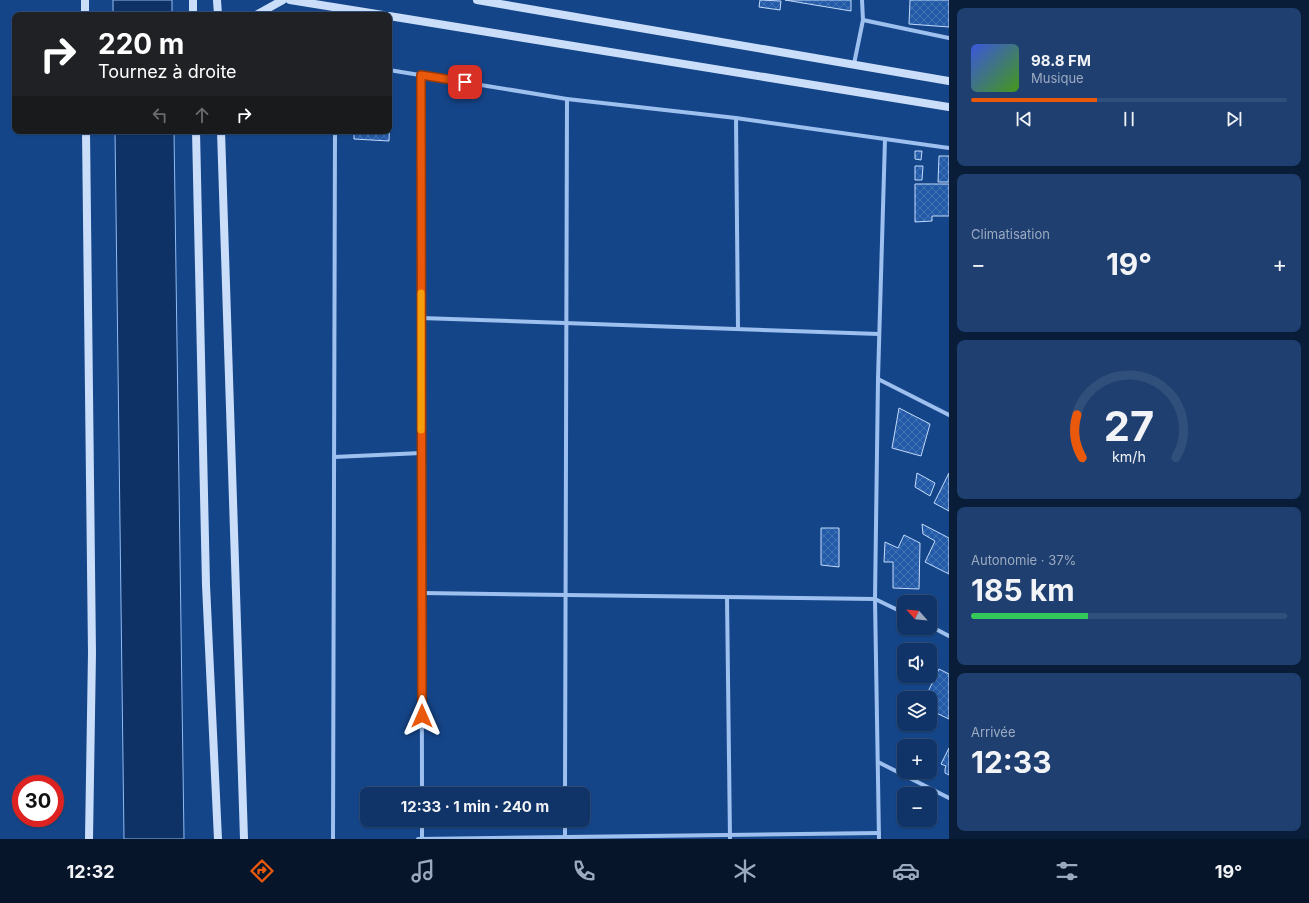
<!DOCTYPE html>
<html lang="fr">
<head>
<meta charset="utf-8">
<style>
	:root { --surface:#103467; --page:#1e3f70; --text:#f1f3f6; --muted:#9caac0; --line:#304f7b; --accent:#ea580c }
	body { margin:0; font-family:Inter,sans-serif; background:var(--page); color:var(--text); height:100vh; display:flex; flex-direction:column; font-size:15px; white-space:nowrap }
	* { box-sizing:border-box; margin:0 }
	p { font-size:13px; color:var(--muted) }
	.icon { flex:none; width:22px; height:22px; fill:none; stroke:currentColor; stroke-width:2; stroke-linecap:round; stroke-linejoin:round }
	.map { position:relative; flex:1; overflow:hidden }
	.side { display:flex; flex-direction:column; gap:8px; padding:8px; background:#091d39; width:360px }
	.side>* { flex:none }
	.guide { position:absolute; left:12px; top:12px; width:380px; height:122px; border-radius:8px; box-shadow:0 1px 3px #0004,0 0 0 1px var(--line); background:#202124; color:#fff; overflow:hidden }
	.needle { width:26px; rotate:297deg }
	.fabs { position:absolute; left:897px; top:595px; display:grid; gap:8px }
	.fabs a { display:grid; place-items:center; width:40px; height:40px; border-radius:8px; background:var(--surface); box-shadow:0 1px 3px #0004,0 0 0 1px var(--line); font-size:20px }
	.speed { position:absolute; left:12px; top:775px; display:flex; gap:8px; font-size:20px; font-weight:700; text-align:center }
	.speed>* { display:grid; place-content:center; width:52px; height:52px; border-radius:50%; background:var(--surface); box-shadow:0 1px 3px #0004,0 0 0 1px var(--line); line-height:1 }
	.speed .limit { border:6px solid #d22; background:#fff; color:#111 }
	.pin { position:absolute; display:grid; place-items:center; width:34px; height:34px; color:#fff; margin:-17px; border-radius:8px; box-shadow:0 2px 6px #0006 }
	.me { position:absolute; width:44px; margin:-22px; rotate:0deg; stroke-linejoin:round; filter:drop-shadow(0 0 3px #0008) }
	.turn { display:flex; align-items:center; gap:14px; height:84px; padding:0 20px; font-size:18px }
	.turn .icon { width:52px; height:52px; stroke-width:2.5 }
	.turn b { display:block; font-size:28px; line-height:34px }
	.lanes { display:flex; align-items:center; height:38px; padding:0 20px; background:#0003; justify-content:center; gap:20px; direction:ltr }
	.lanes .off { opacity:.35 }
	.big { font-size:30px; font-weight:700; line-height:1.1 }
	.side .tile { flex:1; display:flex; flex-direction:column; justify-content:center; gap:6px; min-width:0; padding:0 14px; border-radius:8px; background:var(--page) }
	.side .dial { align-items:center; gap:0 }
	.dial svg { height:104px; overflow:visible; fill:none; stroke:var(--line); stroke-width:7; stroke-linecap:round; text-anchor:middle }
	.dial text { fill:var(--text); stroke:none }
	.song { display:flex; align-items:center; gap:12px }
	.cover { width:48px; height:48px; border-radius:6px; background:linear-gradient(135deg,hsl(230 70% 55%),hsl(100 70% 35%)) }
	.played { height:4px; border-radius:2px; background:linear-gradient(90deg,var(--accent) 40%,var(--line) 40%) }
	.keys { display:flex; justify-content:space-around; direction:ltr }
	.heat { display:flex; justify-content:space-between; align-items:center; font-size:22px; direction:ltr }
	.charge { height:6px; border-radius:3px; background:linear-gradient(90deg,#34c759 37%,var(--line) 0) }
	.trip { position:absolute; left:360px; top:787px; width:230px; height:40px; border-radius:8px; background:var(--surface); box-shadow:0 1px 3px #0004,0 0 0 1px var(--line); font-weight:700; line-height:40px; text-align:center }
	.tabs { display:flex; height:64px; justify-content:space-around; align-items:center; background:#061529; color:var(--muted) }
	.tabs .icon { width:28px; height:28px }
	.tabs .selected { color:var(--accent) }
	.tabs b { font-size:18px; color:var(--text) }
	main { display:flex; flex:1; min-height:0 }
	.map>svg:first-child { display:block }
	.water { fill:#0e3166; stroke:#8fbaf2 }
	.building { fill:url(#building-cross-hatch); stroke:#c3dbfb }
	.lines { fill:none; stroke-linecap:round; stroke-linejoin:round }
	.street { stroke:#9dc0ef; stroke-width:4 }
	.secondary { stroke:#cadefa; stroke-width:8 }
	.route-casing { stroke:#983908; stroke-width:10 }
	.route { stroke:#ea580c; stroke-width:7 }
	.slow { stroke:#f59e0b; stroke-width:7 }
</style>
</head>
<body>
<main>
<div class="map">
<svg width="949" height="839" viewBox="0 0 949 839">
	<defs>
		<pattern id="building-cross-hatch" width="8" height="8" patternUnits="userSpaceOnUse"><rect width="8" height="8" fill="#245ba8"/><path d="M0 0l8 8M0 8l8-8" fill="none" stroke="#4574b5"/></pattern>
	</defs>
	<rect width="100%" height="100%" fill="#154589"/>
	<g class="water">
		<rect x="113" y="0" width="59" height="15"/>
		<polygon points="115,131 174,131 184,839 124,839"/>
	</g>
	<g class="building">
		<polygon points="760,0 781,1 780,10 759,7"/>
		<polygon points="785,0 851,0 851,11"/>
		<polygon points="910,0 949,0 949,27 909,24"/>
		<polygon points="389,111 390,111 389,141 354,139 354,131 389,131"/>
		<polygon points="915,151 922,151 921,160 915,159"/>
		<polygon points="939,156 949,156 949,182 938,182"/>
		<polygon points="915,166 923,166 922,180 915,180"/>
		<polygon points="915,184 949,184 949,216 932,216 932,221 915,222"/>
		<polygon points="899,408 930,424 921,456 892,448"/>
		<polygon points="917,473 935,483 930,496 915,487"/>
		<polygon points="949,473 949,511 934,503"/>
		<polygon points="922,524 949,538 949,574 925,562 935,541 923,534"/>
		<polygon points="821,528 839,528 839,567 821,565"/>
		<polygon points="904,535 920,543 919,589 893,588 893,562 884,562 885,542 898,548"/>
		<polygon points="939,669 949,674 949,719 930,710 930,698 925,698"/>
		<polygon points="949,748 949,775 945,773 945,769 946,766 941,764"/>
	</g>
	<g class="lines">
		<g class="street">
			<polyline points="863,20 949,38"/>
			<polyline points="854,64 863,20 862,0"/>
			<polyline points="389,70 567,99 736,118 949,148"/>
			<polyline points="421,75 422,794"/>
			<polyline points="736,118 738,329"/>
			<polyline points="421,318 879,334"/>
			<polyline points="878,379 949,415"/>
			<polyline points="334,457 421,453"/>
			<polyline points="422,593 875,599 904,613"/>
			<polyline points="727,597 730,839"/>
			<polyline points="930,626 949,636"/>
			<polyline points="878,762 949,798"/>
			<polyline points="565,794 567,99"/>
			<polyline points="422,820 422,839"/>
			<polyline points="333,839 335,131"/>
			<polyline points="418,839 879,833"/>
			<polyline points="565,839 565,820"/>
			<polyline points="879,839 875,599 878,379 885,139"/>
		</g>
		<g class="secondary">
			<polyline points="85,0 85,15"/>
			<polyline points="193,0 193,15"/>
			<polyline points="217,0 218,15"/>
			<polyline points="290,0 383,15"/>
			<polyline points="477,0 949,81"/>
			<polyline points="256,15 283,0"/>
			<polyline points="389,16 949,107"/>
			<polyline points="86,131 92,653 89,839"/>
			<polyline points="196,131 206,585 218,839"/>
			<polyline points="221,131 244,839"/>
		</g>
	</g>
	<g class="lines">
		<g class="route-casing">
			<polyline id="route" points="422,716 421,75 465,82"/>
		</g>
		<use href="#route" class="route"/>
		<polyline class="slow" points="421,293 421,430"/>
	</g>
</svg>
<div class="fabs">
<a><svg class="needle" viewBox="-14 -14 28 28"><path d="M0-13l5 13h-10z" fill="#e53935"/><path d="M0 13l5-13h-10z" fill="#9caac0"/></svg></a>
<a><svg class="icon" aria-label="sound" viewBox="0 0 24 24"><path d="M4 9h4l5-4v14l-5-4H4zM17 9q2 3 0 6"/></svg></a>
<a><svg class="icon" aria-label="layers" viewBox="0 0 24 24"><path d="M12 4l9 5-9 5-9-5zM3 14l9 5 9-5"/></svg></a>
<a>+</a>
<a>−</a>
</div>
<div class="speed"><div class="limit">30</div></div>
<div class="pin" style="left:465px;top:82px;background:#d93025"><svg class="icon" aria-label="arrive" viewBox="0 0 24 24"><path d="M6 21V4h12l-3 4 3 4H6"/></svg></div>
<svg class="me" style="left:422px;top:716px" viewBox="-20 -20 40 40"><path d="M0-17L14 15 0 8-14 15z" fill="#ea580c" stroke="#fff" stroke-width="4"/></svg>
<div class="trip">12:33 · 1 min · 240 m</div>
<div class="guide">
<div class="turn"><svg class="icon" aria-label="right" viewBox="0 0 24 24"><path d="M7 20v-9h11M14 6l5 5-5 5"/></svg><div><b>220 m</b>Tournez à droite</div></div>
<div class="lanes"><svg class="icon off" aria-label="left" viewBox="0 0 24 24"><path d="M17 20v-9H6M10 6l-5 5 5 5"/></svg><svg class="icon off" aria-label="ahead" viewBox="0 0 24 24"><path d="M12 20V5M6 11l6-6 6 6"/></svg><svg class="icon" aria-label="right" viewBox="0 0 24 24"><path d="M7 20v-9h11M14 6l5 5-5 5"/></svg></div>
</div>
</div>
<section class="side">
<div class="tile">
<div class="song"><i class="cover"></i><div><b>98.8 FM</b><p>Musique</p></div></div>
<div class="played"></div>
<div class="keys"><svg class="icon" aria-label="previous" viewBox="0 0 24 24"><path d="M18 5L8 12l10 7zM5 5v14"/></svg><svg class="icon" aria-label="pause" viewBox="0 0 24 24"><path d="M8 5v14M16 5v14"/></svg><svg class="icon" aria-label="next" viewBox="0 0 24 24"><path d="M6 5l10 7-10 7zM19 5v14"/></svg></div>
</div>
<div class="tile"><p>Climatisation</p>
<div class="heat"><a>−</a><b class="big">19°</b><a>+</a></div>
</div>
<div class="tile dial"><svg viewBox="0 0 100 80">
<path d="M14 69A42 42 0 1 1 86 69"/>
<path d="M14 69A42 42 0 0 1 10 36" stroke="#ea580c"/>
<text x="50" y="56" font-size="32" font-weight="700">27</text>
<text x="50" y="72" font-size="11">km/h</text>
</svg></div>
<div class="tile"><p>Autonomie · 37%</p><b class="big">185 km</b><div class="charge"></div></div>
<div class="tile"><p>Arrivée</p><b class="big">12:33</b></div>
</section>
</main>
<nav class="tabs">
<b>12:32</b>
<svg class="icon selected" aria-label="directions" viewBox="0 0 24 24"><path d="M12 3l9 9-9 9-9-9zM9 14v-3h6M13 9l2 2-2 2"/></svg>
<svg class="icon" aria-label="music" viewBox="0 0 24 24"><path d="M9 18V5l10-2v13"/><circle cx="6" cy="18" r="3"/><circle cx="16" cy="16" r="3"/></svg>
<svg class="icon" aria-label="phone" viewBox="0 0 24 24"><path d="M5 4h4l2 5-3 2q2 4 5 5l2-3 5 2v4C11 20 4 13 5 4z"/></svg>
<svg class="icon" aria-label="climate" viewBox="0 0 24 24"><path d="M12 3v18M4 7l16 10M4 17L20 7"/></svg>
<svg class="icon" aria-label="car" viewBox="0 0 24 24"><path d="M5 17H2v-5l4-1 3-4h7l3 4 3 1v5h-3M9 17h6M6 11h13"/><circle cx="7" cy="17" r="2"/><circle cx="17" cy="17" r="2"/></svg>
<svg class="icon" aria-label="filters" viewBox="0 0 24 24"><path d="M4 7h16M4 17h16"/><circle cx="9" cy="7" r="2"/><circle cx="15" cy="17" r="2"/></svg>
<b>19°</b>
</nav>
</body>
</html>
